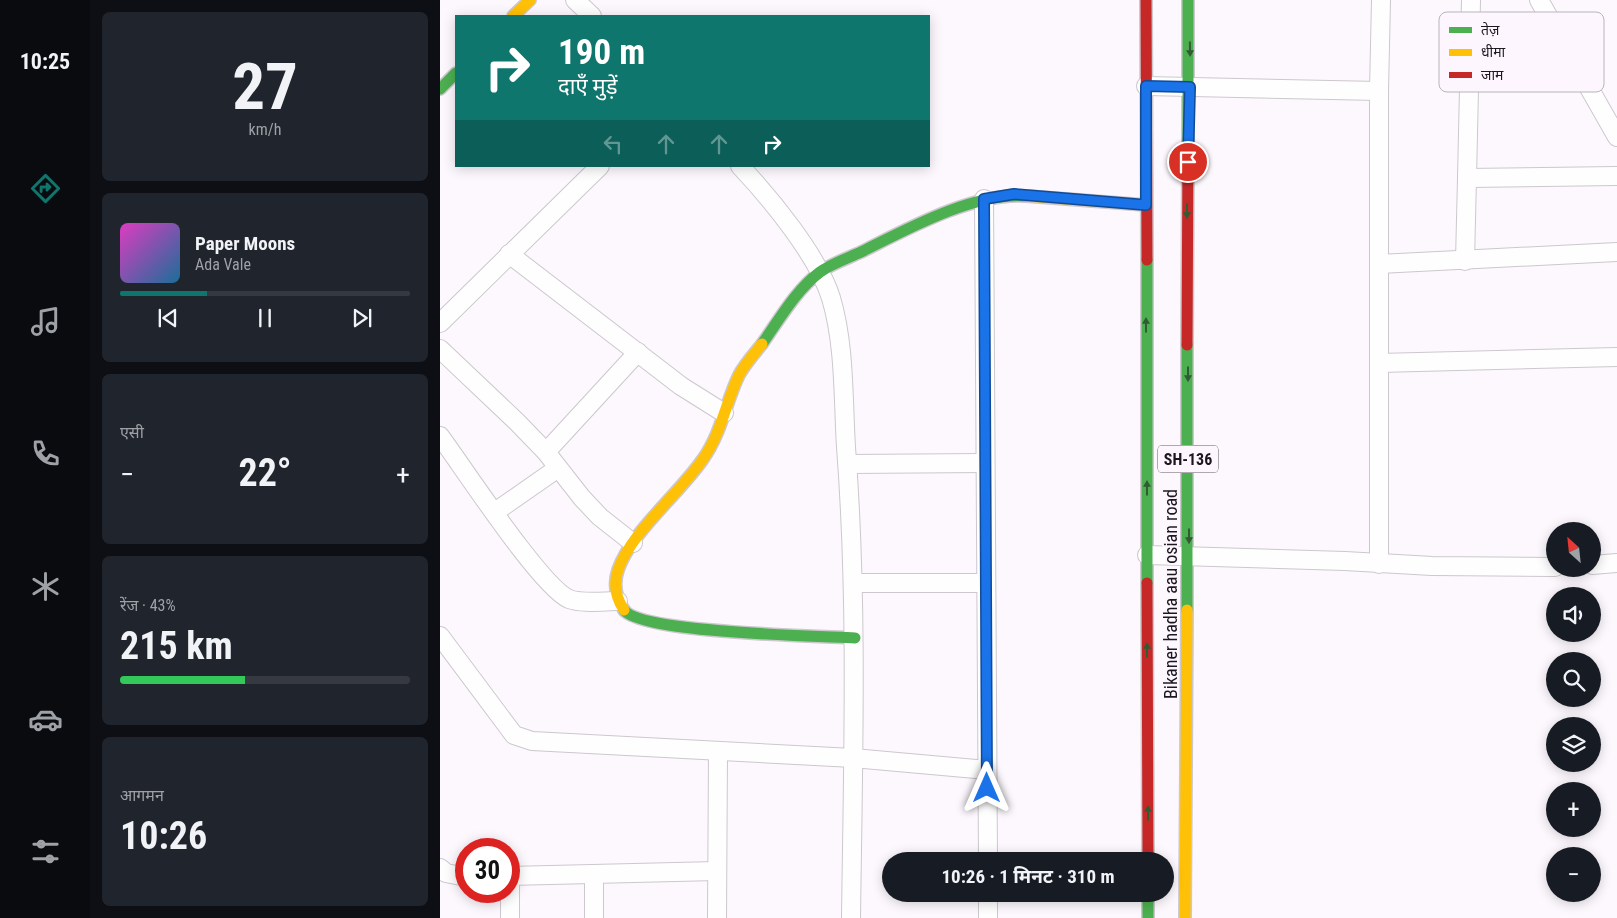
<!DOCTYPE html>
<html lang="hi">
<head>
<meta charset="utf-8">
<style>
	:root { --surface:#171b24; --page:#20242c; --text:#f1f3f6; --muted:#9ea1a6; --line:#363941; --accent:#0f766e }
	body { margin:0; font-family:"Roboto Condensed","Noto Sans Devanagari",sans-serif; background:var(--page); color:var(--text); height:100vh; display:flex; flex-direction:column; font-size:19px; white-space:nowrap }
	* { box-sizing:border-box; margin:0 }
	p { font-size:16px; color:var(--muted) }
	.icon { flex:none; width:28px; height:28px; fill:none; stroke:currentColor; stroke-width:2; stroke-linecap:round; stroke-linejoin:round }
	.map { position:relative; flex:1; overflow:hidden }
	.details { display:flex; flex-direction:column; gap:12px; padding:12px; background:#0d0f14; width:350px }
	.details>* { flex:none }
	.banner { position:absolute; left:15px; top:15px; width:475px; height:152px; border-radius:0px; box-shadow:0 2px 12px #0003; background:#0f766e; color:#fff; overflow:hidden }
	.needle { width:32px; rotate:333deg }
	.tools { position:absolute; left:1106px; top:522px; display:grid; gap:10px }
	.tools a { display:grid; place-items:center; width:55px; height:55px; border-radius:50%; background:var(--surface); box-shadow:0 2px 12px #0003; font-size:25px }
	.speed { position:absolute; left:15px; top:838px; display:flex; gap:10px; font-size:25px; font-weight:700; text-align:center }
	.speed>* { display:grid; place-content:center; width:65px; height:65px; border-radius:50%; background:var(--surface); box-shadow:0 2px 12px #0003; line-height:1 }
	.speed .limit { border:8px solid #d22; background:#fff; color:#111 }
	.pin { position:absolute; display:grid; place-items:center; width:42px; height:42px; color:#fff; margin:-21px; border:2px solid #fff; border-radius:50%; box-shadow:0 1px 5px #0007 }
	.me { position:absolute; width:55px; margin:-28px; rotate:0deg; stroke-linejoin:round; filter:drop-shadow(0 0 4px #0008) }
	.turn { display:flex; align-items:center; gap:18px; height:105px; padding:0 20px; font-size:22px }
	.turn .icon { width:65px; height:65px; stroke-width:2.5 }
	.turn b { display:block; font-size:35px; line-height:42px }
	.lanes { display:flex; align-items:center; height:48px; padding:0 20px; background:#0003; justify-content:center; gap:25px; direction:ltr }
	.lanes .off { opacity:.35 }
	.big { font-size:38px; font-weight:700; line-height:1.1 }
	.details .widget { flex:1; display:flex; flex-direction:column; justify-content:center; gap:8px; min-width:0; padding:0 18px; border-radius:8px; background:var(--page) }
	.details .dial { align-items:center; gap:0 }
	.dial b { font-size:65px; line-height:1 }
	.song { display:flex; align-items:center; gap:15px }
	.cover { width:60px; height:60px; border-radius:8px; background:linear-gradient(135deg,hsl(310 70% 55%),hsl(200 70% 35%)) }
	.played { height:5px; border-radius:2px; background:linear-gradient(90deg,var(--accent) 30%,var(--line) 30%) }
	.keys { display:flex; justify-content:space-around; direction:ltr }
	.heat { display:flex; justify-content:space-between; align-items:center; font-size:28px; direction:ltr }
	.charge { height:8px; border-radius:4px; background:linear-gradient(90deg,#34c759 43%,var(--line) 0) }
	.trip { position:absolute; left:442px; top:852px; width:292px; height:50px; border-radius:25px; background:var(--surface); box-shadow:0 2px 12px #0003; font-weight:700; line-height:50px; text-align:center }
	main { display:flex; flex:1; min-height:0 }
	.tabs { display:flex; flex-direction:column; width:90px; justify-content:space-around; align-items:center; background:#090b0e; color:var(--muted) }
	.tabs .icon { width:35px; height:35px }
	.tabs .on { color:var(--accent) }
	.tabs b { font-size:22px; color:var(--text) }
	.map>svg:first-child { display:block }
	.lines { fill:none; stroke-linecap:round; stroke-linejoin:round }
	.street-casing { stroke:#ccc8cd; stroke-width:20 }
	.fast-casing { stroke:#ccc8cd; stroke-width:14 }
	.slow-casing { stroke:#ccc8cd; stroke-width:14 }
	.jam-casing { stroke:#ccc8cd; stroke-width:14 }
	.street { stroke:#fffeff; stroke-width:18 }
	.fast { stroke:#4caf50; stroke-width:11 }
	.slow { stroke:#ffc107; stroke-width:11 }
	.jam { stroke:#c62828; stroke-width:11 }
	.oneway { fill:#315b33 }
	.route-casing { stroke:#114b97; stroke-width:12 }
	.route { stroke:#1a73e8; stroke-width:9 }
	.labels { text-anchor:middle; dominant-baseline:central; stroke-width:4; stroke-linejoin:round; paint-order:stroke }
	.shield { fill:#fdf6ff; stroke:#5f5a60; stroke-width:1 }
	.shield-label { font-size:16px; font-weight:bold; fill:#1b171c }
	.street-label { font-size:18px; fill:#1b171c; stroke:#fdf6ff }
	.key { fill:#fdf6ff; stroke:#b9b3bb; stroke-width:1 }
	.key-label { font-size:14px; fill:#1b171c }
</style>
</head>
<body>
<main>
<nav class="tabs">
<b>10:25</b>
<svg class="icon on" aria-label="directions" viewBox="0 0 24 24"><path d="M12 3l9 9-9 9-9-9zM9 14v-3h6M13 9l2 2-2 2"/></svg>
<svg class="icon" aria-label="music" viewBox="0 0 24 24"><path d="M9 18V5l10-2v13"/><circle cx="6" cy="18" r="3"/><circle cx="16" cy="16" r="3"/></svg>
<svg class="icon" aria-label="phone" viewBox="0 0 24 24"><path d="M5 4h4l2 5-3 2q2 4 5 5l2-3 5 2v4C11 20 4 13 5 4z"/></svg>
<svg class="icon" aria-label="climate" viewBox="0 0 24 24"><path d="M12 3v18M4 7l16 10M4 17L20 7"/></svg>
<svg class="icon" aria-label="car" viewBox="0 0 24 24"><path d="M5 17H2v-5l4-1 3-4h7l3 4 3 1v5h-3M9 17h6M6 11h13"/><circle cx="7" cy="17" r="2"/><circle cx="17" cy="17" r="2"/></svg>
<svg class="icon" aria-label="filters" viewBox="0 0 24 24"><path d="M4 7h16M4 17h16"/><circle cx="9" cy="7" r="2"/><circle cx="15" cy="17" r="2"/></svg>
</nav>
<section class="details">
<div class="widget dial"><b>27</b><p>km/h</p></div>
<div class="widget">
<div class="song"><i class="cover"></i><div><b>Paper Moons</b><p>Ada Vale</p></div></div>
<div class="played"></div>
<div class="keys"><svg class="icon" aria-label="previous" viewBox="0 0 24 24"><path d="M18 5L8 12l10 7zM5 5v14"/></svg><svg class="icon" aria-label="pause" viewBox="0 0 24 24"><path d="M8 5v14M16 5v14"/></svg><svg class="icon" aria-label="next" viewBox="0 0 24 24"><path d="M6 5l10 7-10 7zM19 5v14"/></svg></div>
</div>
<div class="widget"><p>एसी</p>
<div class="heat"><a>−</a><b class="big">22°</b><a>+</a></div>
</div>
<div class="widget"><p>रेंज · 43%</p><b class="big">215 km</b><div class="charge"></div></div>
<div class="widget"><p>आगमन</p><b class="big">10:26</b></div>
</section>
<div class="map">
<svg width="1177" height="918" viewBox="0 0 1177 918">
	<rect width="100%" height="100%" fill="#fcf8fd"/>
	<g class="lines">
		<g class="street-casing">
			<g id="street">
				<polyline points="135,0 152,16"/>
				<polyline points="1031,0 1027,178 1177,176"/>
				<polyline points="1099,0 1177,137"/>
				<polyline points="706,86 939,91"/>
				<path d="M300 166C331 199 378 256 391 298 405 345 403 399 406 447 418 604 413 761 411 918"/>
				<polyline points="544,199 548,861"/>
				<polyline points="69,254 241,386 284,413"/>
				<polyline points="1025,261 1027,178"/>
				<polyline points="939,264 1177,252"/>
				<polyline points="0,323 160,166"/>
				<polyline points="0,349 77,422 106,452 142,498 160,517 193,543"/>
				<polyline points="939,363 1177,357"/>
				<path d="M0 436C23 467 101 587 129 599 142 604 164 601 178 601"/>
				<polyline points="106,452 198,352"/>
				<polyline points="408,464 545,463"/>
				<polyline points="55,512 118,468"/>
				<polyline points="707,555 905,561 992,566 1115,567"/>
				<polyline points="939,564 939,91 941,0"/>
				<polyline points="1152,565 1177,563"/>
				<polyline points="414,583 546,583"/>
				<polyline points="0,636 74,735 92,741 413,758 547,770"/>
				<polyline points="0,868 6,873 26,877"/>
				<polyline points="154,874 154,918"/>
				<polyline points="69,876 277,871"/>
				<polyline points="70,876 70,918"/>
				<polyline points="548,894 548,918"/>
				<polyline points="277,918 278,752"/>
			</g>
		</g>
		<g class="fast-casing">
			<g id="fast">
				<polyline points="0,89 16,73"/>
				<polyline points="748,150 748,0"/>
				<polyline points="707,260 707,583"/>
				<path d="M322 344C339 320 356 290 380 272 391 264 408 258 421 252 467 229 534 192 586 196"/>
				<path d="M184 610C200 633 379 636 415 638"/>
				<polyline points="747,610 747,345"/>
				<polyline points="708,894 708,918"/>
			</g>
		</g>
		<g class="slow-casing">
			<g id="slow">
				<polyline points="73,16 90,0"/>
				<polyline points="586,196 706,205"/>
				<path d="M184 610C176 598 173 585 178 570 191 532 240 493 263 459 281 434 286 402 299 375 305 364 314 354 322 344"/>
				<polyline points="745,918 747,610"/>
			</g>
		</g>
		<g class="jam-casing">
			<g id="jam">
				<polyline points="706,0 707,260"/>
				<polyline points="747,345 748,150"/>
				<polyline points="707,583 708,861"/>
			</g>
		</g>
		<use href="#street" class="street"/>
		<use href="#fast" class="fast"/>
		<use href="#slow" class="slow"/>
		<use href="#jam" class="jam"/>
	</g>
	<defs><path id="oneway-solid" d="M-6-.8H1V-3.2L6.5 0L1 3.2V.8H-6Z" transform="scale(1.25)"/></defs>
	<g class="oneway">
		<use href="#oneway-solid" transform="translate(750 49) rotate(89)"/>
		<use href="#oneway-solid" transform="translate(747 211) rotate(90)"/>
		<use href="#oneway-solid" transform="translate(706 325) rotate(-90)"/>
		<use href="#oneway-solid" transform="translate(748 374) rotate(90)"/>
		<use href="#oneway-solid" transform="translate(707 488) rotate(-90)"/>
		<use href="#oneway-solid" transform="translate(749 536) rotate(90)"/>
		<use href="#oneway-solid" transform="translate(707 650) rotate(-90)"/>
		<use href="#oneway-solid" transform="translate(708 813) rotate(-90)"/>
	</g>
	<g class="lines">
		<g class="route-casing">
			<polyline id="route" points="547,788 544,199 574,194 706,205 706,86 750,87 748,162"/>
		</g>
		<use href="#route" class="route"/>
	</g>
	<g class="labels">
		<rect class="shield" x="718" y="445.5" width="60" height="27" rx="4"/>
		<g class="shield-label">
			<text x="748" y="459">SH-136</text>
		</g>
		<g class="street-label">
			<text transform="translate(730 594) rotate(-90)">Bikaner hadha aau osian road</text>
		</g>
	</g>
	<rect x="999" y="12" width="165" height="80" rx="8" class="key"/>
	<rect x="1009" y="27" width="23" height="6" fill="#4caf50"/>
	<rect x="1009" y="49" width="23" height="7" fill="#ffc107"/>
	<rect x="1009" y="72" width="23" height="6" fill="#c62828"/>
	<g class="key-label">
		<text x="1041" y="35">तेज़</text>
		<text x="1041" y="57">धीमा</text>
		<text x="1041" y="80">जाम</text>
	</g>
</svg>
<div class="tools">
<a><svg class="needle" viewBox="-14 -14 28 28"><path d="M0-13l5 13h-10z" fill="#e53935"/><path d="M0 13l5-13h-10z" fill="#9ea1a6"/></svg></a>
<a><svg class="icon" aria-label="sound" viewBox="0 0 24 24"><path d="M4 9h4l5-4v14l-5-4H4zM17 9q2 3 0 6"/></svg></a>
<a><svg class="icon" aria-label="search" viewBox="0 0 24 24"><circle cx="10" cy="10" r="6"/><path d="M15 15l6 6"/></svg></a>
<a><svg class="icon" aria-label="layers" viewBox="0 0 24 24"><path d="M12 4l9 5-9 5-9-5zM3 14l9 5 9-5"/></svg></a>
<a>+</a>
<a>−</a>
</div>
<div class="speed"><div class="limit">30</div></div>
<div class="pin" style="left:748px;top:162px;background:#d93025"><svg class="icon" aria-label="arrive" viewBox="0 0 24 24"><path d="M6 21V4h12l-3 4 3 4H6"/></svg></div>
<svg class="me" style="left:547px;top:788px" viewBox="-20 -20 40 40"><path d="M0-17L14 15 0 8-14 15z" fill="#1a73e8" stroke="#fff" stroke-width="4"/></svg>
<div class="trip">10:26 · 1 मिनट · 310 m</div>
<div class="banner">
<div class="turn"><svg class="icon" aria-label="right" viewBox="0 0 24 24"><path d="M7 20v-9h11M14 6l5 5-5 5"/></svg><div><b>190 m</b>दाएँ मुड़ें</div></div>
<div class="lanes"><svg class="icon off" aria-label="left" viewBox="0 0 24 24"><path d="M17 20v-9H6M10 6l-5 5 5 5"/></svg><svg class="icon off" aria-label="ahead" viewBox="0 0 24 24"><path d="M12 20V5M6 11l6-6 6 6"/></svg><svg class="icon off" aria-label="ahead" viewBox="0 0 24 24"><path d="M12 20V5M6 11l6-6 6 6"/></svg><svg class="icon" aria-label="right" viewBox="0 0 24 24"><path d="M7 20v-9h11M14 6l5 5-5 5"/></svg></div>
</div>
</div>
</main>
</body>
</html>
